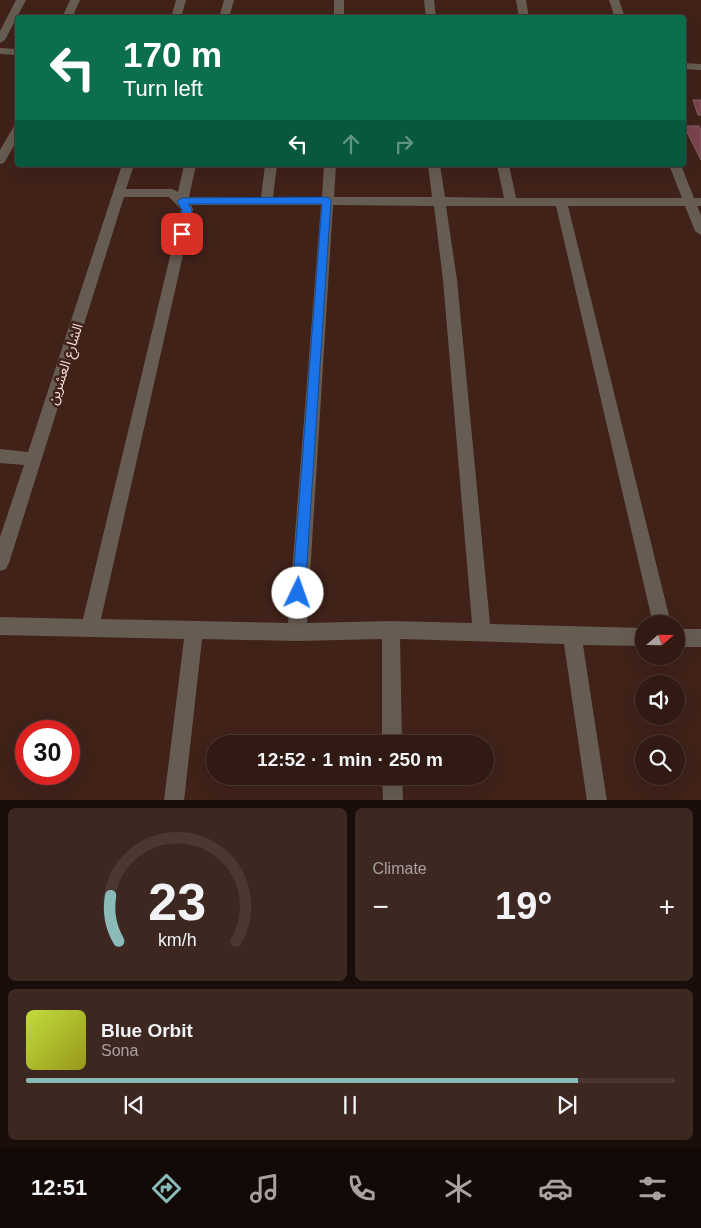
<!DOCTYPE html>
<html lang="en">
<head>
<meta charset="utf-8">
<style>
	:root { --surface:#301a13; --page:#3c2721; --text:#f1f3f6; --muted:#a8a1a0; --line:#4b3833; --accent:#8bbbb9 }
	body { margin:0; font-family:Arial,"Noto Sans Arabic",sans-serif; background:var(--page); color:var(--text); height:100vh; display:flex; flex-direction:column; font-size:19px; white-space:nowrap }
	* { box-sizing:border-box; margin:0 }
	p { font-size:16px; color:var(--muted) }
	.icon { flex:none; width:28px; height:28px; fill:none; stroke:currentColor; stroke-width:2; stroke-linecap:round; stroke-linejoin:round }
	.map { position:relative; height:800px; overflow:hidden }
	.side { display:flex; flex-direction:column; gap:8px; padding:8px; background:#1a0e0a; flex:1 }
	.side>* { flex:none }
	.guide { position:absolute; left:15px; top:15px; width:671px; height:152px; border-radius:5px; box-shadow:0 5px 20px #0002,0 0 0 1px var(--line); background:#0b6e4f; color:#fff; overflow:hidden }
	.needle { width:32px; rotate:70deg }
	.tools { position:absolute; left:635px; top:615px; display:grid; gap:10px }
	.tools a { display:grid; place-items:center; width:50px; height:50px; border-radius:50%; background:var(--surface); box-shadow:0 5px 20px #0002,0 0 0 1px var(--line); font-size:25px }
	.speed { position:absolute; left:15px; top:720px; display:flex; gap:10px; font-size:25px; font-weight:700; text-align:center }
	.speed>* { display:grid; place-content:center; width:65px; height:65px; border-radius:50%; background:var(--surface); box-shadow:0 5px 20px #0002,0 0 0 1px var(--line); line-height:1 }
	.speed .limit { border:8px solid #d22; background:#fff; color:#111 }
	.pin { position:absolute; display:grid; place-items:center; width:42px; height:42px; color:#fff; margin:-21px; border-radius:10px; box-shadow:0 2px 8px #0006 }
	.me { position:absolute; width:55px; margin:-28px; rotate:3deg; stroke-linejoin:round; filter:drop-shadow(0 0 4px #0008) }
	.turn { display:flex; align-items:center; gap:18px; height:105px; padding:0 25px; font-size:22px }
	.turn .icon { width:65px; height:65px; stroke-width:2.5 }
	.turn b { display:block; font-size:35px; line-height:42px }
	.lanes { display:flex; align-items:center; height:48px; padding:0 25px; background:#0003; justify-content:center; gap:25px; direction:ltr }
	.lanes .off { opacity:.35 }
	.big { font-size:38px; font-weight:700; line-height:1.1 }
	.side .widget { flex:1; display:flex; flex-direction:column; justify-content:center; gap:8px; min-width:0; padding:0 18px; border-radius:8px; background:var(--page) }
	.side .dial { align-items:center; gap:0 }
	.dial svg { height:130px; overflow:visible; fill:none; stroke:var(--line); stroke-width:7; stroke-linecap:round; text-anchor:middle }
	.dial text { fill:var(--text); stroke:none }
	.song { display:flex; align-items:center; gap:15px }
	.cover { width:60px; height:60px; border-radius:8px; background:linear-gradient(135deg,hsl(70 70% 55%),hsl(60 70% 35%)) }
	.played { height:5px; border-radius:2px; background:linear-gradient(90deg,var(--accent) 85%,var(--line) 85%) }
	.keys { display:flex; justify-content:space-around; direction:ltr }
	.heat { display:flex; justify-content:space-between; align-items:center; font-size:28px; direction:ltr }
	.side .tiles { flex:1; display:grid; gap:8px; grid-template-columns:1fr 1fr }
	.widget:last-child { grid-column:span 2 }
	.trip { position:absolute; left:206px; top:735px; width:288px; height:50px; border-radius:25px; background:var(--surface); box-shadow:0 5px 20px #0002,0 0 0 1px var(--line); font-weight:700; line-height:50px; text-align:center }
	.tabs { display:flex; height:80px; justify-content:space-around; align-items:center; background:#130a08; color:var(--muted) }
	.tabs .icon { width:35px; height:35px }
	.tabs .on { color:var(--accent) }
	.tabs b { font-size:22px; color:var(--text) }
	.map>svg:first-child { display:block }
	.building { fill:#7b434d; stroke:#856066 }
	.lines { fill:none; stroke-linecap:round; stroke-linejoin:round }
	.minor { fill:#675c51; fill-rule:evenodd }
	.route { fill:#1a73e8; stroke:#114b97 }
	.labels { text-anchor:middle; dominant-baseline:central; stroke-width:5; stroke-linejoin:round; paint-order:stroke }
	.street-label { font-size:14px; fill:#f6e1da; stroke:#402219 }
</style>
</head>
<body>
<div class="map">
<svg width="701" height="801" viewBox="0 0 701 801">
	<rect width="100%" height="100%" fill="#402219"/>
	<g class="building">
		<polygon points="693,100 701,100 701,115 698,115"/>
		<polygon points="684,126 699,126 701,130 701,160"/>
	</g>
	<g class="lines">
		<g class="minor">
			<polygon points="16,0 26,0 5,40 0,43 0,31"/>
			<polygon points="70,0 80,0 72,18 62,18"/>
			<polygon points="176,0 186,0 181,18 171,18"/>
			<polygon points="224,0 234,0 229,18 219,18"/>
			<rect x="334" y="0" width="10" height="18"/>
			<polygon points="424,0 434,0 436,18 426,18"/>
			<polygon points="516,0 526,0 529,18 519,18"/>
			<polygon points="609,0 619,0 625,18 615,18"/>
			<polygon points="0,48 18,49 18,55 0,54"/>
			<polygon points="684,63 701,64 701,70 684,69"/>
			<polygon points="18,125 18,139 4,163 0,164 0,150 14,126"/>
			<path d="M122 165H134L126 189H172L178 192 184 165H196L189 197H261L265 165H277L273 197H322L324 165H336L334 197H432L428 165H440L445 197 504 198 497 165H509L516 198H682L669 165H681L694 198H701V206H697L701 215V235L695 231 685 206H568L671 624H653L556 206H446L457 280 490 624 644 628V646L583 645 607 801H587L564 644 400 639 402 744H382V639L297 641 202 639 184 801H164L184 639 0 635V617L83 619 180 215 181 209 169 197H124L9 563 6 569 0 571V537L24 465 0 463V449L28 452ZM191 205H321L288 623 101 619 192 215 193 209ZM333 205 434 206 443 280 472 623 391 621 307 623Z"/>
			<rect x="676" y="629" width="25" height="18"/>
			<polygon points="382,776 402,776 403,801 383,801"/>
		</g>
	</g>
	<polygon class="route" points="327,197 331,200 305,593 303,598 298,599 294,598 292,593 322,204 188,204 192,210 187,234 182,237 177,234 182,210 177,201 182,198"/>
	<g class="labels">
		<g class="street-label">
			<text transform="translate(65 364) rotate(-72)">الشارع العشرين</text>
		</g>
	</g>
</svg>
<div class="tools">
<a><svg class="needle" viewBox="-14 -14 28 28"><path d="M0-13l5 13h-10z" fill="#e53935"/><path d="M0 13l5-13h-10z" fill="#a8a1a0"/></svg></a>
<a><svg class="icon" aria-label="sound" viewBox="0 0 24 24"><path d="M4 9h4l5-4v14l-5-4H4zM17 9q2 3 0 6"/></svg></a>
<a><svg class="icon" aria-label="search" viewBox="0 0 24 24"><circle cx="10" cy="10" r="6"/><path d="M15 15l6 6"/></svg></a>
</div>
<div class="speed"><div class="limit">30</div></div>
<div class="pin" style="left:182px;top:234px;background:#d93025"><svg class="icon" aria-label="arrive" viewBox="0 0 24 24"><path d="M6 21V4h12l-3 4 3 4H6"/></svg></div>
<svg class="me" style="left:298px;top:593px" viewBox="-20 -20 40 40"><circle r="19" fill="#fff"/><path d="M0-13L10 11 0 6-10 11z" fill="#1a73e8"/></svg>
<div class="trip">12:52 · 1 min · 250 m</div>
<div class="guide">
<div class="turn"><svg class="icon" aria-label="left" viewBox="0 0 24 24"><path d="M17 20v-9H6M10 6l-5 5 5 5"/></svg><div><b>170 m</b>Turn left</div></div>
<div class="lanes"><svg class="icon" aria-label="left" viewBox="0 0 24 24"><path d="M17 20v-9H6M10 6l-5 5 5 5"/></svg><svg class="icon off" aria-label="ahead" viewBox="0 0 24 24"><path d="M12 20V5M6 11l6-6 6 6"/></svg><svg class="icon off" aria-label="right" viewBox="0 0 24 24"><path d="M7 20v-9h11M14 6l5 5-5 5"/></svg></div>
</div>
</div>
<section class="side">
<div class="tiles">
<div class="widget dial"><svg viewBox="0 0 100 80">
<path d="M14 69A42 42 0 1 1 86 69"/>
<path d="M14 69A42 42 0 0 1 9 41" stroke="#8bbbb9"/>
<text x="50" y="56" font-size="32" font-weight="700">23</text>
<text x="50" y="72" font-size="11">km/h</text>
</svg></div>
<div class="widget"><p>Climate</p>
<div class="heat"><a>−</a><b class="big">19°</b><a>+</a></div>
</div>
<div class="widget">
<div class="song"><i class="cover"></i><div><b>Blue Orbit</b><p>Sona</p></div></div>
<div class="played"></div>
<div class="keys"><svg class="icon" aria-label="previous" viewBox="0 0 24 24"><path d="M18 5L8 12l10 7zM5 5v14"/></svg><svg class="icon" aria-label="pause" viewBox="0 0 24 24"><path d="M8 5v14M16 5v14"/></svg><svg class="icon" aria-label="next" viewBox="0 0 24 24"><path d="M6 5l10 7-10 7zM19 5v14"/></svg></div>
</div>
</div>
</section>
<nav class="tabs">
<b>12:51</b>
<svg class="icon on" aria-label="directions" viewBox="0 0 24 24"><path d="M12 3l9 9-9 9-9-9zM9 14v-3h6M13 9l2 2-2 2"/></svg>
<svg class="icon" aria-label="music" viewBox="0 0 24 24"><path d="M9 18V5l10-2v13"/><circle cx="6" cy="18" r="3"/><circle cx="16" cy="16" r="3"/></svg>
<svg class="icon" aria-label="phone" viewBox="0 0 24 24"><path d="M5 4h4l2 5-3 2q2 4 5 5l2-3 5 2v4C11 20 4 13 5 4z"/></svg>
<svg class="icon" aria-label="climate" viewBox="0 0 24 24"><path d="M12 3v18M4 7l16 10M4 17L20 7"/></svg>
<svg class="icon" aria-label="car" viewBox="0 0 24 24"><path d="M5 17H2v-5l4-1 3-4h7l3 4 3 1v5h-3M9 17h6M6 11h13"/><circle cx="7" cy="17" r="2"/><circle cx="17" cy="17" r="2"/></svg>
<svg class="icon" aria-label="filters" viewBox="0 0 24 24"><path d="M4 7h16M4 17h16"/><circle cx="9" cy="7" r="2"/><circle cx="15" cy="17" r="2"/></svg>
</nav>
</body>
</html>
